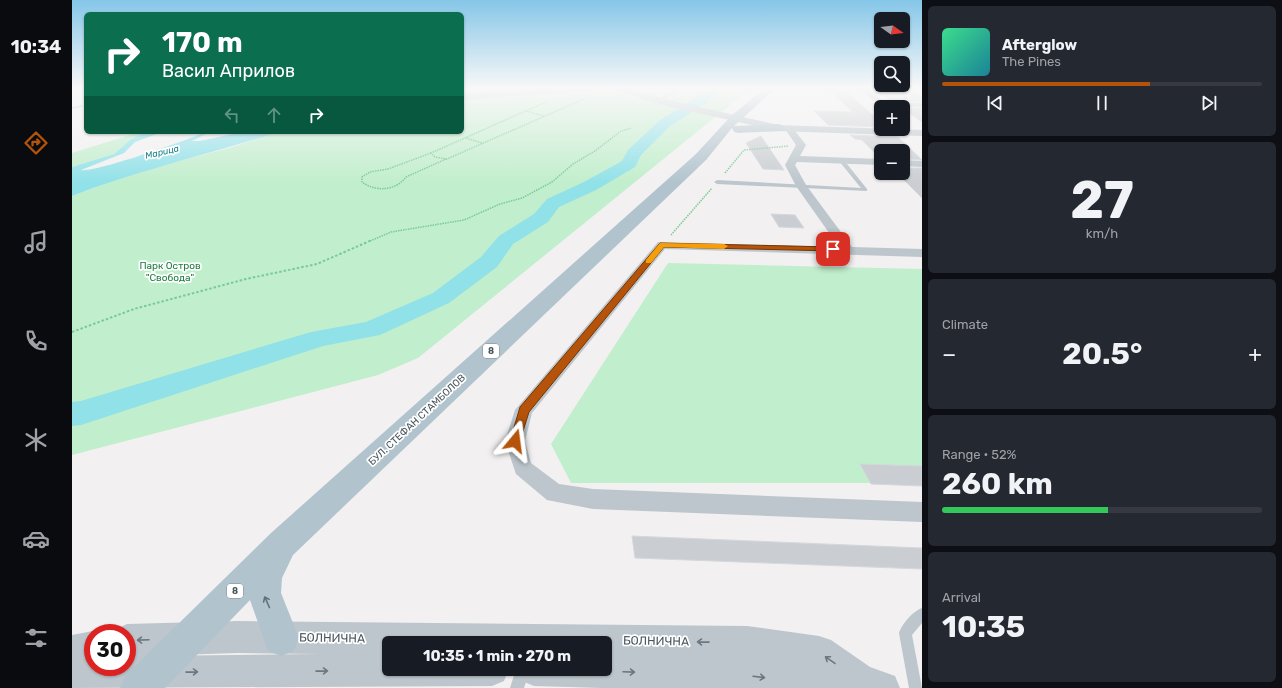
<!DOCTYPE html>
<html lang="en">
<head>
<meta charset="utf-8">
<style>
	:root { --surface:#171b24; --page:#242831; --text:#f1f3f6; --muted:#9ea1a6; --line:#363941; --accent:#b45309 }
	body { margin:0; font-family:Rubik,sans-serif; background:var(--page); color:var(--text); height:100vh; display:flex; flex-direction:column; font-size:15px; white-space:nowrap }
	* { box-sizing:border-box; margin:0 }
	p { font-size:13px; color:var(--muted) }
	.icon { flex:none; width:22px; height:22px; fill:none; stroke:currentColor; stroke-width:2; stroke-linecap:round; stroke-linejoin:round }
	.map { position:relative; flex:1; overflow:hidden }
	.drawer { display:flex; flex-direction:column; gap:6px; padding:6px; background:#0d0f14; width:360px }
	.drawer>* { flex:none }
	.banner { position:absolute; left:12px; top:12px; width:380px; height:122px; border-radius:6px; box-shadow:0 1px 3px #0004; background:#0b6e4f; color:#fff; overflow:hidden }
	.needle { width:26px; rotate:104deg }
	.fabs { position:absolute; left:802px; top:12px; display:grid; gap:8px }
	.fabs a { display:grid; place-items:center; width:36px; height:36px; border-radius:6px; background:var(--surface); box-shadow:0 1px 3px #0004; font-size:20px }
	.speed { position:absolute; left:12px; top:624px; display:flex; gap:8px; font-size:20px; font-weight:700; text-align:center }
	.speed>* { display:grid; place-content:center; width:52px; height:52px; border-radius:50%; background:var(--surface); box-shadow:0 1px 3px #0004; line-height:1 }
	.speed .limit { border:6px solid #d22; background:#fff; color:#111 }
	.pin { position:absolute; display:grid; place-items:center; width:34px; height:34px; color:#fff; margin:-17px; border-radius:8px; box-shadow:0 2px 6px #0006 }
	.me { position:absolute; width:44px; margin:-22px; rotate:16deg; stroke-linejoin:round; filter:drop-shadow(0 0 3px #0008) }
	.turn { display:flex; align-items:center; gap:14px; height:84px; padding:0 12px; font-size:18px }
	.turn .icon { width:52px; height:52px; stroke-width:2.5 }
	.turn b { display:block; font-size:28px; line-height:34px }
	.lanes { display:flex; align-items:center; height:38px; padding:0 12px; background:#0003; justify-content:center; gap:20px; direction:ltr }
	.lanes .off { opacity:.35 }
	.big { font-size:30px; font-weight:700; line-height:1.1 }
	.drawer .widget { flex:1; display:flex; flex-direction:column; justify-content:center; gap:6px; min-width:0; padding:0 14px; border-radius:6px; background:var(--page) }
	.drawer .dial { align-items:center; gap:0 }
	.dial b { font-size:52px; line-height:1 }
	.song { display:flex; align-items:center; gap:12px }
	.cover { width:48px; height:48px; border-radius:6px; background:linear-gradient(135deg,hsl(150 70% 55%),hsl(190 70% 35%)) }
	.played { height:4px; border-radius:2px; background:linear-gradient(90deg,var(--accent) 65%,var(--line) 65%) }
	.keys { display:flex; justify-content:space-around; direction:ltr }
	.heat { display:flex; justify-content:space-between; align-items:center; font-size:22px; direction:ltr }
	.charge { height:6px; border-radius:3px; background:linear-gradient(90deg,#34c759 52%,var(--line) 0) }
	.trip { position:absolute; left:310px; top:636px; width:230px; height:40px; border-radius:6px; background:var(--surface); box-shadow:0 1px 3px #0004; font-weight:700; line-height:40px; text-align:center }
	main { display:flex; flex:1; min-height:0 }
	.menu { display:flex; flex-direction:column; width:72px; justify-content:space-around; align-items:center; background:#090b0e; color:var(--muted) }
	.menu .icon { width:28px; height:28px }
	.menu .active { color:var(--accent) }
	.menu b { font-size:18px; color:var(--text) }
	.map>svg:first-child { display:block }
	.green { fill:#c1eecc }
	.water { fill:#90e1e8 }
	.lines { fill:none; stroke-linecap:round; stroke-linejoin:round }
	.river { fill:#90e1e8; fill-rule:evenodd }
	.building { fill:#caced2; stroke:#d4d7db }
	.path-far1 { stroke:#7aca98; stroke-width:1.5; stroke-dasharray:1.5 1; stroke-linecap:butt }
	.path { stroke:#7aca98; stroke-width:2; stroke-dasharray:2.5 2; stroke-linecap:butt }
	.service { fill:#bcc6cc; fill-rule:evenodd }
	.minor { fill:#bcc6cc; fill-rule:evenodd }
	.tertiary { fill:#bcc6cc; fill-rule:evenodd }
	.primary { fill:#b1c3cd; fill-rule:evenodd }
	.oneway { stroke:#637179 }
	.oneway2 { stroke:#6c787e }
	.route { fill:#b45309; stroke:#753606 }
	.slow { fill:#f59e0b }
	.labels { text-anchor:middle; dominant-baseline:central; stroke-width:3.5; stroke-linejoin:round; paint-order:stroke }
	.far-water-label { font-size:9px; font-style:italic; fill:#137f88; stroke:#fff }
	.shield { fill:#fff; stroke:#80898e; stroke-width:1 }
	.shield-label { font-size:9px; font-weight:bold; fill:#49565d }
	.park-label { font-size:10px; fill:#1b7c3f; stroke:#fff }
	.street-label { font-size:10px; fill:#49565d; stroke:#fff }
	.near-street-label { font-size:12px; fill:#49565d; stroke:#fff }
</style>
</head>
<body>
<main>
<nav class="menu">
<b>10:34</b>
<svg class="icon active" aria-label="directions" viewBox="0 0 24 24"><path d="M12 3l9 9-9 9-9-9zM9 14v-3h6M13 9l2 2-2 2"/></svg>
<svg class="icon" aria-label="music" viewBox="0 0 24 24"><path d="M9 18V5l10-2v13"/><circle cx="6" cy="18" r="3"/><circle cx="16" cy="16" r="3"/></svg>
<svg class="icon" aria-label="phone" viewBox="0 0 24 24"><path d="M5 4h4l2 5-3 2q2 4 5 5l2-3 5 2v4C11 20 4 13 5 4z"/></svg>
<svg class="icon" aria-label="climate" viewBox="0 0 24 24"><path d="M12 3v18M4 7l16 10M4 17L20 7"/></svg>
<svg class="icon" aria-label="car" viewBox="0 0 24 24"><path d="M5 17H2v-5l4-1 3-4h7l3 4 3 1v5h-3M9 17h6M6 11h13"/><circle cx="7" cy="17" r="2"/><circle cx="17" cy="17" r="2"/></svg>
<svg class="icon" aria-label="filters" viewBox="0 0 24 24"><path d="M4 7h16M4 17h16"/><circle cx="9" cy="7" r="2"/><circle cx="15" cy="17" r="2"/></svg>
</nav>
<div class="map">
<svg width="850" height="688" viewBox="0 0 850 688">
	<rect width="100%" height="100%" fill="#f2f0f0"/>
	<g class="green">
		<polygon points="390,88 679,88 346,358 306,375 0,455 0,196 63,173 160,147 207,132 390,132"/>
		<polygon points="67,132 73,132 59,139 42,154 0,167 0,153"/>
		<polygon points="596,263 850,269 850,483 499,483 479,444"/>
	</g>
	<path class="water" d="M73 132H90L63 142 52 153 9 170C23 173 115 140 134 132H138L120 141H128L169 132H207C138 154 68 170 0 196V167L42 154 59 139Z"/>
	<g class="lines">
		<polygon class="river" points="635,88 648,88 634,103 598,126 569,155 563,167 524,190 487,207 476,222 441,244 425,267 377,303 308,335 251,346 9,425 0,426 0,402 9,401 239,332 294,322 361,293 409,257 427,236 462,214 475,199 512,182 550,161 556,150 588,120 626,97"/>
	</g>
	<g class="building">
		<polygon points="761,88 770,88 809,122 809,127 756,125 742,111 781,112 758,91"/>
		<polygon points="800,88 837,89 850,97 850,102 819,101"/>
		<polygon points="831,108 850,108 850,122 831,109"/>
		<polygon points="778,135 826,137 850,160 831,159 831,151 809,151 809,158 807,157 790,140 783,139"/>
		<polygon points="689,136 712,170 691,169 674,143"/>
		<polygon points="831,168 850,168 850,198 831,179"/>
		<polygon points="699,214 723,215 732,228 707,227"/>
		<polygon points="788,464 850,466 850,486 799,484"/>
		<polygon points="560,536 850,548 850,569 563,558"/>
	</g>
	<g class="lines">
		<g class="path-far1">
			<polyline points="474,102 359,153 363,157 375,159 512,99"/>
			<polyline points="454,111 472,116"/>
			<polyline points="394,138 410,143"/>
			<path d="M359 153 316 169 298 172 290 177V182C303 192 324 191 334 177L374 159"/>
			<polyline points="653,173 672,150 717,146"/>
			<polyline points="599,235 640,188"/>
			<polyline points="298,241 319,232 392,220 428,204 450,198 480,182 501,164 523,151 549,131 560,128"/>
		</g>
		<polyline class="path" points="0,332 62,309 174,279 245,264 300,240"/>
		<g class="service">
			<polygon points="605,88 610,88 587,102 584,101"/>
			<polygon points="10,105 11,107 0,109 0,107"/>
			<polygon points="767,159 771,159 795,189 795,191 645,184 642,182 645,180 789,188 767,161"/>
			<path d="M850 608V623L840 635 850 688H837L827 633C830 624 841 611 850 608Z"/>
			<polygon points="444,669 458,669 452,688 438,688"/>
		</g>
		<g class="minor">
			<polygon points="787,88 796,88 812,102 850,103 850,107 807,106"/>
			<polygon points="843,88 850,88 850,92"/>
			<polygon points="717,126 720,127 734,145 728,156 809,159 809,165 725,162 723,165 734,185 780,247 850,249 850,257 593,249 460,413 453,441 459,463 487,484 521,489 850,502 850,522 521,509 475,500 444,474 433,441 443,410 586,242 767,247 724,186 713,165 724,145 713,129"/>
			<polygon points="831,160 850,161 850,167 831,166"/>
		</g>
		<g class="tertiary">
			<polygon points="463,88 525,88 520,91 390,100 390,94"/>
			<polygon points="539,88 554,88 601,101 706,125 850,130 850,136 706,131 595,106 541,90"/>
			<path d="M166 621 675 626 747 636 759 640 798 667 823 676 828 688H530L462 686 450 681 445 669H533V643H317V669H437L432 681 420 686 0 688V635L21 631 27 633H21V667H55V633H42L44 629 55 624ZM166 653 247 654 73 656Z"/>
		</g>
		<polygon class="primary" points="693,88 704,88 662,126 706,124 710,125 712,128 710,131 666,133 662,132 660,128 634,160 221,555 210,578 209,593 227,638 222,651 209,656 196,651 178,600 93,688 48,688 54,675 199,533 624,154 659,116"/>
	</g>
	<defs><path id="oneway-shaft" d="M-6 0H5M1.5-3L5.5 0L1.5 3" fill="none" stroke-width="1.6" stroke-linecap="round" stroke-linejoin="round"/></defs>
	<use class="oneway" href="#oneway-shaft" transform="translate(195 602) rotate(-114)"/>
	<g class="oneway2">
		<use href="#oneway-shaft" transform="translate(71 640) rotate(178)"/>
		<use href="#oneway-shaft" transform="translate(631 642) rotate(-179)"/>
		<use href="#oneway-shaft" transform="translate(758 660) rotate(-145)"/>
		<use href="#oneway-shaft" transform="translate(250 671) rotate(-1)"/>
		<use href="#oneway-shaft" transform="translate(120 672) rotate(-1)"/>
		<use href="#oneway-shaft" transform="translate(557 672) rotate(2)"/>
		<use href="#oneway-shaft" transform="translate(687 677) rotate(7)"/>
	</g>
	<linearGradient id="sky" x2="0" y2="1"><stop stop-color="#85c6e8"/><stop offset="0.48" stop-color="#f9f8f8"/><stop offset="1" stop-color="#f9f8f8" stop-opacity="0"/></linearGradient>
	<rect width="850" height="184" fill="url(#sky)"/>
	<polygon class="route" points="588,243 761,247 765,249 761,251 592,247 457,412 447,444 439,444 438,441 448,407"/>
	<polygon class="slow" points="588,243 652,244 656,246 652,249 592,247 579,263 574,263 574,260"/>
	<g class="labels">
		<g class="far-water-label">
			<text transform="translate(90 152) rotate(-13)">Марица</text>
		</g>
		<g class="shield">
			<rect x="411" y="344" width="16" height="14" rx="3"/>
			<rect x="155" y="584" width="16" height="14" rx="3"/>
		</g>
		<g class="shield-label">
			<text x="419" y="351">8</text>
			<text x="163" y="591">8</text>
		</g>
		<g class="park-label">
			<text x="98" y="266">Парк Остров<tspan x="98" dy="12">"Свобода"</tspan></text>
		</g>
		<g class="street-label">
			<text transform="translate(345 420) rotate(-43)">БУЛ. СТЕФАН СТАМБОЛОВ</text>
		</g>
		<g class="near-street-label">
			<text transform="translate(260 638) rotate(1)">БОЛНИЧНА</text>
			<text transform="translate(584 641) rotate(1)">БОЛНИЧНА</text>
		</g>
	</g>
</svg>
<div class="fabs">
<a><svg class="needle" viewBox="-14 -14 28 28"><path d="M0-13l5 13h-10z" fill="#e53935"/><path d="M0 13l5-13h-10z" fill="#9ea1a6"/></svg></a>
<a><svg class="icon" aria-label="search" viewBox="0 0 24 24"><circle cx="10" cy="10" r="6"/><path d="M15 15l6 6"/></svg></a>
<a>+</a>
<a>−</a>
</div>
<div class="speed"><div class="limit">30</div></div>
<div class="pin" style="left:761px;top:249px;background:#d93025"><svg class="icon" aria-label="arrive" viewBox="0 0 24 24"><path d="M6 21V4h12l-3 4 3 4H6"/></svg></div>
<svg class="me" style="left:443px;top:441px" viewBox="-20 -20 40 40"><path d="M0-17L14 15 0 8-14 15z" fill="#b45309" stroke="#fff" stroke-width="4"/></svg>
<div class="trip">10:35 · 1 min · 270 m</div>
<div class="banner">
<div class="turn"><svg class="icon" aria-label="right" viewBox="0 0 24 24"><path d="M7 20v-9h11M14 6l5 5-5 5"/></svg><div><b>170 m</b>Васил Априлов</div></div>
<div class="lanes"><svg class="icon off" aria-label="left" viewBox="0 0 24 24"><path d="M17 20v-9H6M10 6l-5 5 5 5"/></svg><svg class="icon off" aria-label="ahead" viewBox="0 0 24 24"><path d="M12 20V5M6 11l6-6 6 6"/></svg><svg class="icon" aria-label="right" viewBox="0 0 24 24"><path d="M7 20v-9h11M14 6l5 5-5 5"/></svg></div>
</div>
</div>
<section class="drawer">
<div class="widget">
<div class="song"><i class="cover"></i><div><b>Afterglow</b><p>The Pines</p></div></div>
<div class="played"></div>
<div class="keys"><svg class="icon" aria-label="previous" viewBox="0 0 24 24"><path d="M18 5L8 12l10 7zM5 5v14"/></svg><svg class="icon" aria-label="pause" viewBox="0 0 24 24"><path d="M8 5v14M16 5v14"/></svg><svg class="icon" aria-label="next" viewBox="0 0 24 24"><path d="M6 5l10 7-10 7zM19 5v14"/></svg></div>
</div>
<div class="widget dial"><b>27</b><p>km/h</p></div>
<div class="widget"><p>Climate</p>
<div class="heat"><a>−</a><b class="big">20.5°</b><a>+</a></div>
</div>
<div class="widget"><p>Range · 52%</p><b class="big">260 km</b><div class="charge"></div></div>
<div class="widget"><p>Arrival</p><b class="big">10:35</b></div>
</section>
</main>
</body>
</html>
